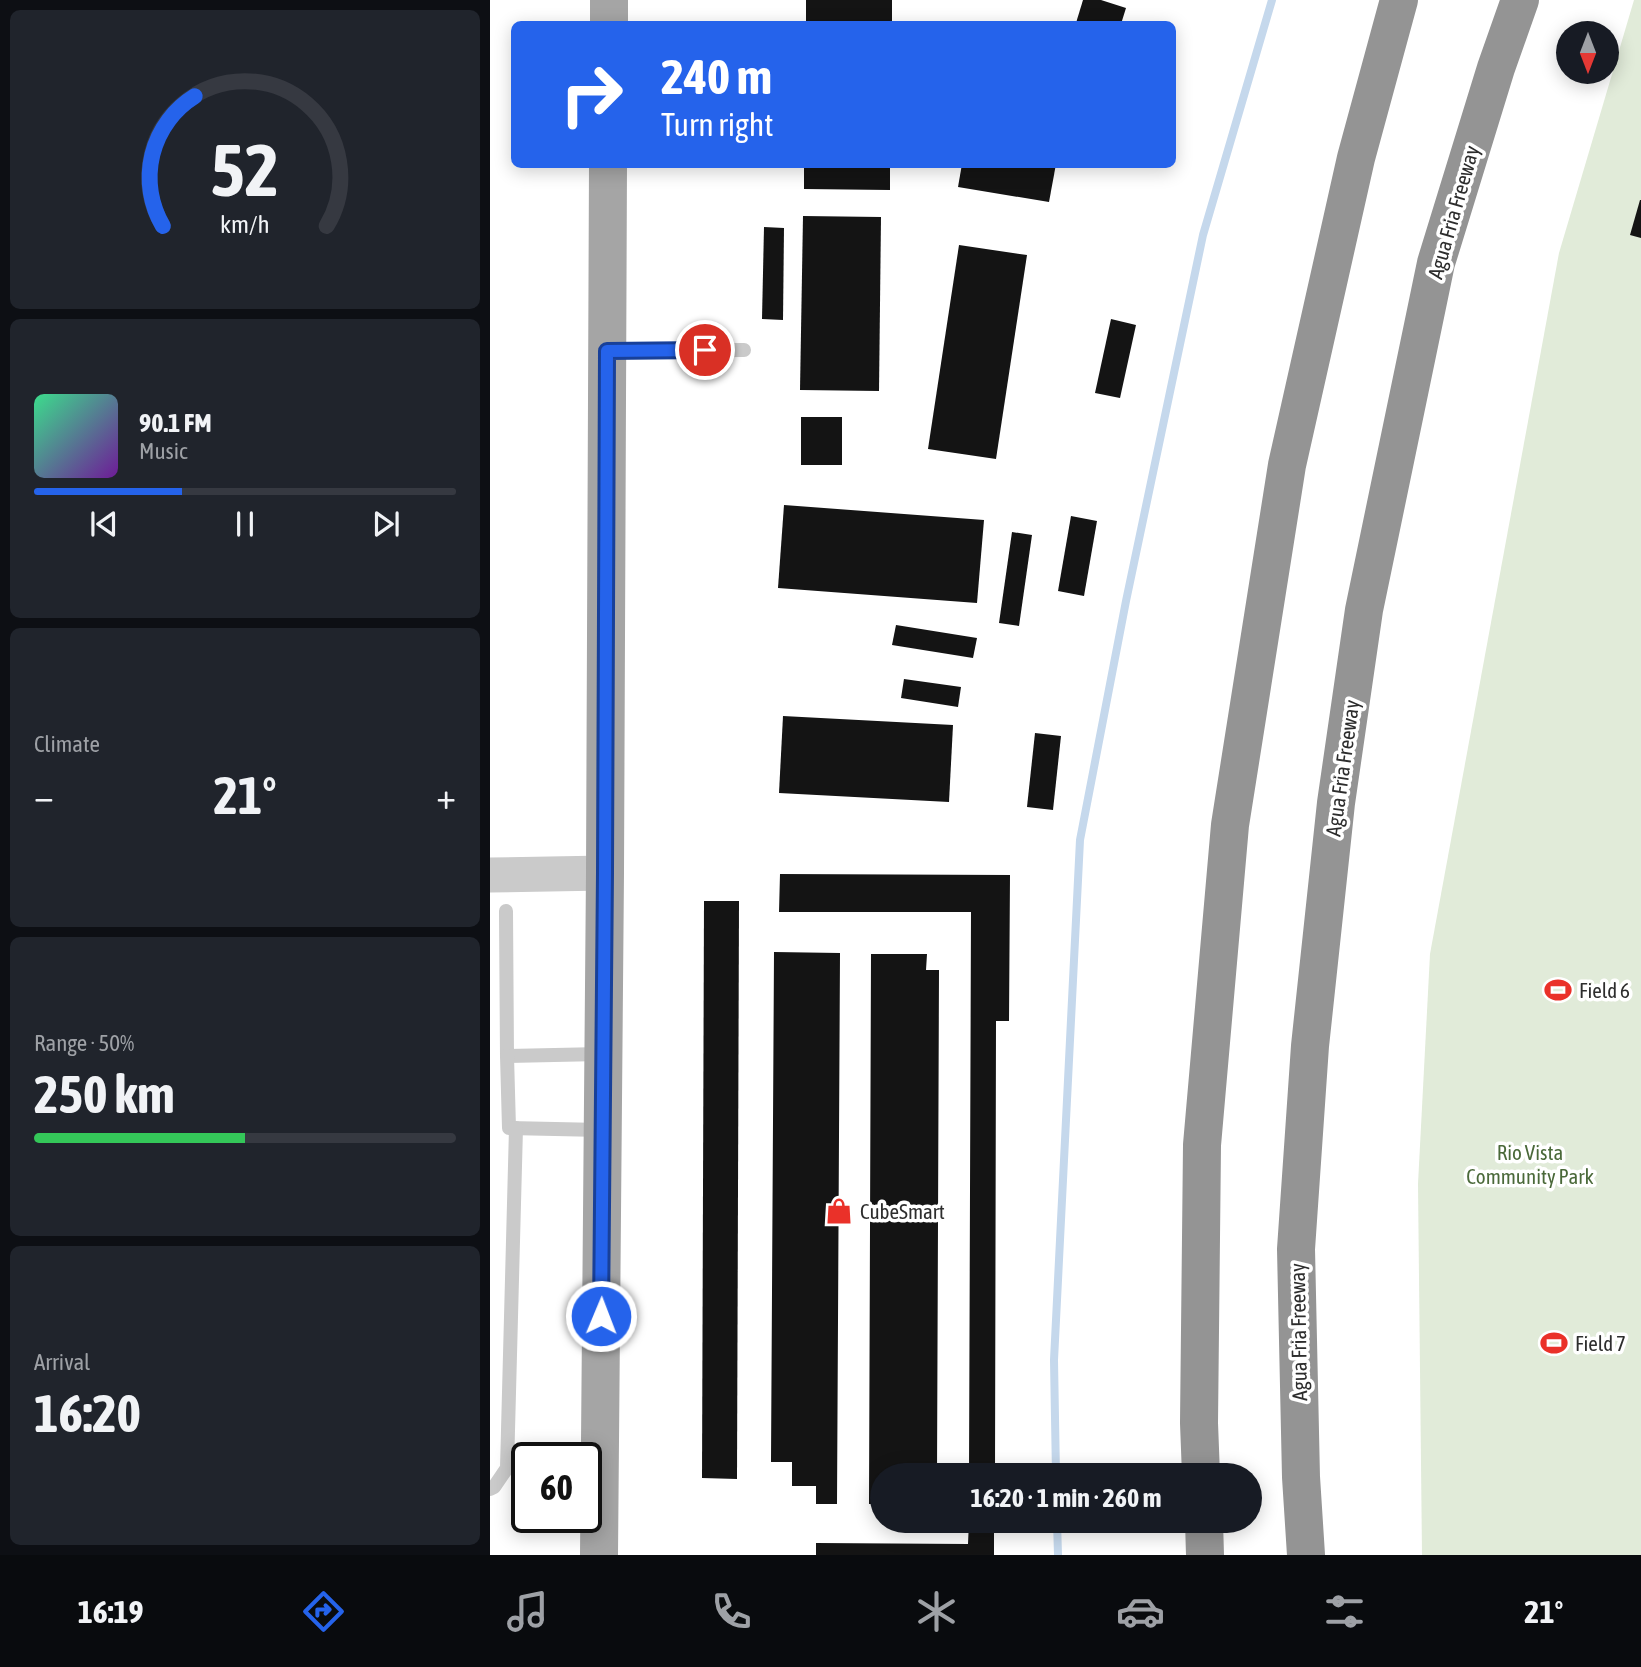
<!DOCTYPE html>
<html lang="en">
<head>
<meta charset="utf-8">
<style>
	:root { --surface:#171b24; --page:#20242c; --text:#f1f3f6; --muted:#9ea1a6; --line:#363941; --accent:#2563eb }
	body { margin:0; font-family:"Asap Condensed",sans-serif; background:var(--page); color:var(--text); height:100vh; display:flex; flex-direction:column; font-size:26px; white-space:nowrap }
	* { box-sizing:border-box; margin:0 }
	p { font-size:23px; color:var(--muted) }
	.icon { flex:none; width:38px; height:38px; fill:none; stroke:currentColor; stroke-width:2; stroke-linecap:round; stroke-linejoin:round }
	.map { position:relative; flex:1; overflow:hidden }
	.sheet { display:flex; flex-direction:column; gap:10px; padding:10px; background:#0d0f14; width:490px }
	.sheet>* { flex:none }
	.hud { position:absolute; left:21px; top:21px; width:665px; height:147px; border-radius:10px; box-shadow:0 4px 18px #0003; background:#2563eb; color:#fff; overflow:hidden }
	.needle { width:46px; rotate:180deg }
	.buttons { position:absolute; left:1066px; top:21px; display:grid; gap:14px }
	.buttons a { display:grid; place-items:center; width:63px; height:63px; border-radius:50%; background:var(--surface); box-shadow:0 4px 18px #0003; font-size:35px }
	.speed { position:absolute; left:21px; top:1442px; display:flex; gap:14px; font-size:35px; font-weight:700; text-align:center }
	.speed>* { display:grid; place-content:center; width:91px; height:91px; border-radius:50%; background:var(--surface); box-shadow:0 4px 18px #0003; line-height:1 }
	.speed .limit { border:4px solid #111; border-radius:10px; background:#fff; color:#111 }
	.pin { position:absolute; display:grid; place-items:center; width:60px; height:60px; color:#fff; margin:-30px; border:4px solid #fff; border-radius:50%; box-shadow:0 2px 7px #0007 }
	.me { position:absolute; width:77px; margin:-38px; rotate:1deg; stroke-linejoin:round; filter:drop-shadow(0 0 5px #0008) }
	.turn { display:flex; align-items:center; gap:24px; height:147px; padding:0 35px; font-size:32px }
	.turn .icon { width:91px; height:91px; stroke-width:2.5 }
	.turn b { display:block; font-size:49px; line-height:60px }
	.big { font-size:52px; font-weight:700; line-height:1.1 }
	.sheet .tile { flex:1; display:flex; flex-direction:column; justify-content:center; gap:10px; min-width:0; padding:0 24px; border-radius:10px; background:var(--page) }
	.sheet .dial { align-items:center; gap:0 }
	.dial svg { height:182px; overflow:visible; fill:none; stroke:var(--line); stroke-width:7; stroke-linecap:round; text-anchor:middle }
	.dial text { fill:var(--text); stroke:none }
	.song { display:flex; align-items:center; gap:21px }
	.cover { width:84px; height:84px; border-radius:10px; background:linear-gradient(135deg,hsl(150 70% 55%),hsl(280 70% 35%)) }
	.played { height:7px; border-radius:4px; background:linear-gradient(90deg,var(--accent) 35%,var(--line) 35%) }
	.keys { display:flex; justify-content:space-around; direction:ltr }
	.heat { display:flex; justify-content:space-between; align-items:center; font-size:38px; direction:ltr }
	.charge { height:10px; border-radius:5px; background:linear-gradient(90deg,#34c759 50%,var(--line) 0) }
	.trip { position:absolute; left:380px; top:1463px; width:392px; height:70px; border-radius:35px; background:var(--surface); box-shadow:0 4px 18px #0003; font-weight:700; line-height:70px; text-align:center }
	.dock { display:flex; height:112px; justify-content:space-around; align-items:center; background:#090b0e; color:var(--muted) }
	.dock .icon { width:49px; height:49px }
	.dock .on { color:var(--accent) }
	.dock b { font-size:32px; color:var(--text) }
	main { display:flex; flex:1; min-height:0 }
	.map>svg:first-child { display:block }
	.green { fill:#e1ebd9 }
	.lines { fill:none; stroke-linecap:round; stroke-linejoin:round }
	.stream { stroke:#c5d8ec; stroke-width:8 }
	.building { fill:#141414 }
	.service { stroke:#cacaca; stroke-width:14 }
	.tertiary { stroke:#cacaca; stroke-width:35 }
	.primary { stroke:#a5a5a5; stroke-width:38 }
	.motorway { stroke:#949494; stroke-width:38 }
	.route-casing { stroke:#184099; stroke-width:18 }
	.route { stroke:#2563eb; stroke-width:12 }
	.labels { text-anchor:middle; dominant-baseline:central; stroke-width:7; stroke-linejoin:round; paint-order:stroke }
	.street-label { font-size:21px; fill:#2d2d2d; stroke:#fff }
	.poi-label { font-size:21px; fill:#2d2d2d; stroke:#fff; text-anchor:start }
	.park-label { font-size:21px; fill:#4a6939; stroke:#fff }
</style>
</head>
<body>
<main>
<section class="sheet">
<div class="tile dial"><svg viewBox="0 0 100 80">
<path d="M14 69A42 42 0 1 1 86 69"/>
<path d="M14 69A42 42 0 0 1 28 12" stroke="#2563eb"/>
<text x="50" y="56" font-size="32" font-weight="700">52</text>
<text x="50" y="72" font-size="11">km/h</text>
</svg></div>
<div class="tile">
<div class="song"><i class="cover"></i><div><b>90.1 FM</b><p>Music</p></div></div>
<div class="played"></div>
<div class="keys"><svg class="icon" aria-label="previous" viewBox="0 0 24 24"><path d="M18 5L8 12l10 7zM5 5v14"/></svg><svg class="icon" aria-label="pause" viewBox="0 0 24 24"><path d="M8 5v14M16 5v14"/></svg><svg class="icon" aria-label="next" viewBox="0 0 24 24"><path d="M6 5l10 7-10 7zM19 5v14"/></svg></div>
</div>
<div class="tile"><p>Climate</p>
<div class="heat"><a>−</a><b class="big">21°</b><a>+</a></div>
</div>
<div class="tile"><p>Range · 50%</p><b class="big">250 km</b><div class="charge"></div></div>
<div class="tile"><p>Arrival</p><b class="big">16:20</b></div>
</section>
<div class="map">
<svg width="1151" height="1555" viewBox="0 0 1151 1555">
	<rect width="100%" height="100%" fill="#fff"/>
	<polygon class="green" points="1144,0 1151,0 1151,1555 932,1555 928,1184 940,954 1069,253"/>
	<g class="lines">
		<g class="stream">
			<polyline points="566,1475 564,1360 590,840 636,601 713,235 782,0"/>
			<polyline points="567,1521 568,1555"/>
		</g>
	</g>
	<g class="building">
		<rect x="316" y="0" width="86" height="24"/>
		<polygon points="593,0 611,0 636,8 631,24 592,24 586,23"/>
		<polygon points="314,164 400,164 400,190 314,189"/>
		<polygon points="472,164 566,164 559,202 468,187"/>
		<polygon points="1150,200 1151,200 1151,238 1140,235"/>
		<polygon points="313,216 391,217 389,391 310,390"/>
		<polygon points="274,227 294,228 293,320 272,319"/>
		<polygon points="469,245 537,255 506,459 438,449"/>
		<polygon points="621,319 646,325 630,398 605,393"/>
		<rect x="311" y="417" width="41" height="48"/>
		<polygon points="294,505 494,520 487,603 288,588"/>
		<polygon points="581,516 607,521 594,596 568,591"/>
		<polygon points="522,532 542,535 529,626 509,623"/>
		<polygon points="406,625 487,638 483,658 402,645"/>
		<polygon points="414,679 471,687 468,707 411,698"/>
		<polygon points="293,716 463,725 459,802 289,793"/>
		<polygon points="545,733 571,736 563,810 537,807"/>
		<polygon points="290,874 520,875 519,1021 506,1021 505,1475 479,1475 481,912 289,912"/>
		<polygon points="214,901 249,901 247,1479 212,1478"/>
		<polygon points="284,952 350,953 347,1504 326,1504 326,1486 302,1486 302,1462 281,1462"/>
		<polygon points="381,954 437,954 436,970 449,970 447,1475 392,1475 392,1504 379,1504"/>
		<polygon points="479,1521 504,1521 504,1555 326,1555 326,1543 478,1544"/>
	</g>
	<g class="lines">
		<g class="service">
			<polyline points="118,351 254,350"/>
			<polyline points="16,911 17,1056 111,1054"/>
			<polyline points="17,1056 19,1128 111,1130"/>
			<polyline points="0,1489 4,1487 17,1468 26,1128"/>
		</g>
		<polyline class="tertiary" points="0,875 115,873"/>
		<g class="primary">
			<polyline points="119,24 119,0"/>
			<polyline points="109,1555 115,873 118,164"/>
		</g>
		<g class="motorway">
			<polyline points="711,1475 709,1423 712,1145 740,825 797,465 866,158 909,0"/>
			<polyline points="714,1521 715,1555"/>
			<polyline points="816,1555 811,1477 806,1249 820,1046 846,803 874,610 946,263 1006,68 1030,0"/>
		</g>
	</g>
	<g class="lines">
		<g class="route-casing">
			<polyline id="route" points="111,1316 115,873 117,351 215,350"/>
		</g>
		<use href="#route" class="route"/>
	</g>
	<defs>
		<g id="stadium-bare" transform="scale(2.1)"><path d="M0-5a6.5 5 0 1 0 0 10a6.5 5 0 1 0 0-10ZM-3.5-1.8h7v3.6h-7Z" fill="#ea3129" stroke="#fff" stroke-width="2.5" paint-order="stroke"/></g>
		<g id="shop-bare" transform="scale(2.1)"><path d="M-5-2.5h2.3a2.7 3.5 0 0 1 5.4 0H5L5.5 6h-11ZM-1.5-2.5h3a1.5 2.3 0 0 0-3 0Z" fill="#ea3129" stroke="#fff" stroke-width="2.5" paint-order="stroke"/></g>
	</defs>
	<g fill-rule="evenodd">
		<use href="#stadium-bare" x="1068" y="990"/>
		<use href="#shop-bare" x="349" y="1211"/>
		<use href="#stadium-bare" x="1064" y="1343"/>
	</g>
	<g class="labels">
		<g class="street-label">
			<text transform="translate(963 212) rotate(-74)">Agua Fria Freeway</text>
			<text transform="translate(852 768) rotate(-82)">Agua Fria Freeway</text>
			<text transform="translate(808 1332) rotate(-91)">Agua Fria Freeway</text>
		</g>
		<g class="poi-label">
			<text x="1089" y="990">Field 6</text>
			<text x="370" y="1211">CubeSmart</text>
			<text x="1085" y="1343">Field 7</text>
		</g>
		<g class="park-label">
			<text x="1040" y="1152">Rio Vista<tspan x="1040" dy="24">Community Park</tspan></text>
		</g>
	</g>
</svg>
<div class="buttons">
<a><svg class="needle" viewBox="-14 -14 28 28"><path d="M0-13l5 13h-10z" fill="#e53935"/><path d="M0 13l5-13h-10z" fill="#9ea1a6"/></svg></a>
</div>
<div class="speed"><div class="limit">60</div></div>
<div class="pin" style="left:215px;top:350px;background:#d93025"><svg class="icon" aria-label="arrive" viewBox="0 0 24 24"><path d="M6 21V4h12l-3 4 3 4H6"/></svg></div>
<svg class="me" style="left:111px;top:1316px" viewBox="-20 -20 40 40"><circle r="17" fill="#2563eb" stroke="#fff" stroke-width="3"/><path d="M0-11L8 9 0 5-8 9z" fill="#fff"/></svg>
<div class="trip">16:20 · 1 min · 260 m</div>
<div class="hud">
<div class="turn"><svg class="icon" aria-label="right" viewBox="0 0 24 24"><path d="M7 20v-9h11M14 6l5 5-5 5"/></svg><div><b>240 m</b>Turn right</div></div>
</div>
</div>
</main>
<nav class="dock">
<b>16:19</b>
<svg class="icon on" aria-label="directions" viewBox="0 0 24 24"><path d="M12 3l9 9-9 9-9-9zM9 14v-3h6M13 9l2 2-2 2"/></svg>
<svg class="icon" aria-label="music" viewBox="0 0 24 24"><path d="M9 18V5l10-2v13"/><circle cx="6" cy="18" r="3"/><circle cx="16" cy="16" r="3"/></svg>
<svg class="icon" aria-label="phone" viewBox="0 0 24 24"><path d="M5 4h4l2 5-3 2q2 4 5 5l2-3 5 2v4C11 20 4 13 5 4z"/></svg>
<svg class="icon" aria-label="climate" viewBox="0 0 24 24"><path d="M12 3v18M4 7l16 10M4 17L20 7"/></svg>
<svg class="icon" aria-label="car" viewBox="0 0 24 24"><path d="M5 17H2v-5l4-1 3-4h7l3 4 3 1v5h-3M9 17h6M6 11h13"/><circle cx="7" cy="17" r="2"/><circle cx="17" cy="17" r="2"/></svg>
<svg class="icon" aria-label="filters" viewBox="0 0 24 24"><path d="M4 7h16M4 17h16"/><circle cx="9" cy="7" r="2"/><circle cx="15" cy="17" r="2"/></svg>
<b>21°</b>
</nav>
</body>
</html>
